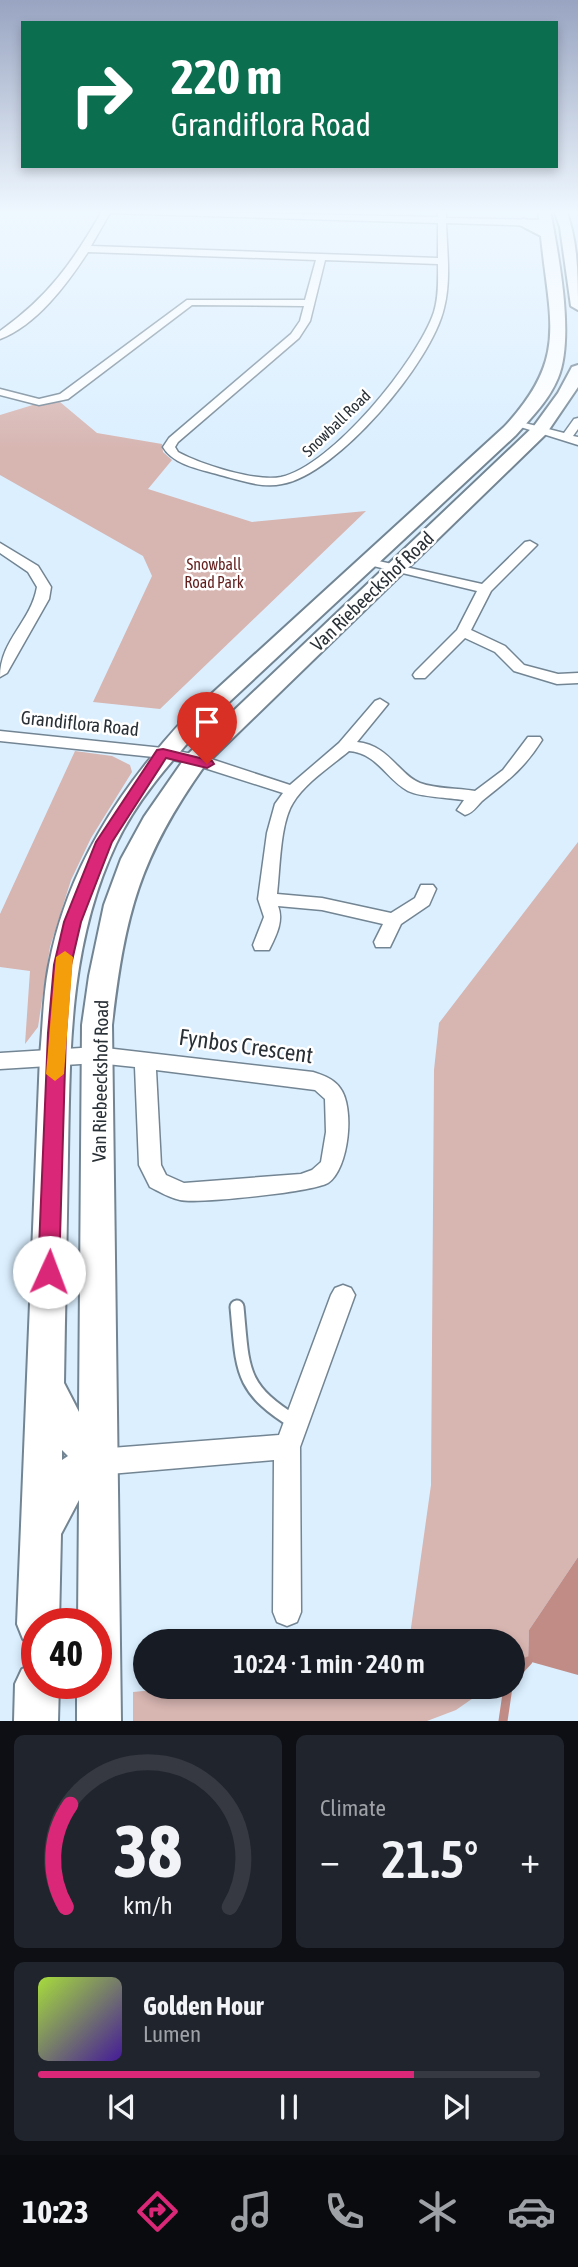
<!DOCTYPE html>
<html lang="en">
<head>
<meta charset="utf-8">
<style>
	:root { --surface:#171b24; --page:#20242c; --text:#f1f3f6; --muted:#9ea1a6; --line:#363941; --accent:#db2777 }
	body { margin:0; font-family:"Asap Condensed",sans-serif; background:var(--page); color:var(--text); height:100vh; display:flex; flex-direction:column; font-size:26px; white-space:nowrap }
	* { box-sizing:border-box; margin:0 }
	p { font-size:23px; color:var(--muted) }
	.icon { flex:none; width:38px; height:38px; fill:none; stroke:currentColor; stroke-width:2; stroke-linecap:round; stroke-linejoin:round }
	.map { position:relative; height:1721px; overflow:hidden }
	.sheet { display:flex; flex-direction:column; gap:14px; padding:14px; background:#0d0f14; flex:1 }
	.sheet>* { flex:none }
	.hud { position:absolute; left:21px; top:21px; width:537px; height:147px; border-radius:0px; box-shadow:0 4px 10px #0003; background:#0b6e4f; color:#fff; overflow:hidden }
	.speed { position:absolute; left:21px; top:1608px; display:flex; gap:14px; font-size:35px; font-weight:700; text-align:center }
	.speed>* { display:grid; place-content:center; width:91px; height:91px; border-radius:50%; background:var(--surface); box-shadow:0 4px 10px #0003; line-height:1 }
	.speed .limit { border:10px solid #d22; background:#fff; color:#111 }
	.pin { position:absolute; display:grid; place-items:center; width:60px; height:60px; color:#fff; margin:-72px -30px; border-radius:50% 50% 50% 0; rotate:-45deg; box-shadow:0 0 7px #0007 }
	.pin .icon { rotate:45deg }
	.me { position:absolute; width:77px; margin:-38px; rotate:2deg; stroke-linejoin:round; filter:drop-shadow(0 0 5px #0008) }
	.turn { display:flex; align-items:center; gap:24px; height:147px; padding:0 35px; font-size:32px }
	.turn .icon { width:91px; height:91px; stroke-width:2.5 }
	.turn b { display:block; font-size:49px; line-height:60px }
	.big { font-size:52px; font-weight:600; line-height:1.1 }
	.sheet .tile { flex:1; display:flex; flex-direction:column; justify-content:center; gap:10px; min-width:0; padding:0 24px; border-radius:10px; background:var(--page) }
	.sheet .dial { align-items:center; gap:0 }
	.dial svg { height:182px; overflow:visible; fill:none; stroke:var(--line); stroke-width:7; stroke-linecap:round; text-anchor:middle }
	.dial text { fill:var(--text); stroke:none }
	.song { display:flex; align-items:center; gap:21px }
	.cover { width:84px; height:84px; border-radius:10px; background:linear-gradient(135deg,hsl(80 70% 55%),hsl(260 70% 35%)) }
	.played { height:7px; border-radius:4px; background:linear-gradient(90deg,var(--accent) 75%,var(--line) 75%) }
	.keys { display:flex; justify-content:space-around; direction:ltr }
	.heat { display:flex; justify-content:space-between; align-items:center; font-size:38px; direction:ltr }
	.sheet .tiles { flex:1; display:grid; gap:14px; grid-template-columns:1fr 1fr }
	.tile:last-child { grid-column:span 2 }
	.trip { position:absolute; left:133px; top:1629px; width:392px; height:70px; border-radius:35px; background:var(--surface); box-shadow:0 4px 10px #0003; font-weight:600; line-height:70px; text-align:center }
	.tabs { display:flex; height:112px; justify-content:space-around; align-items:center; background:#090b0e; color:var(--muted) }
	.tabs .icon { width:49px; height:49px }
	.tabs .on { color:var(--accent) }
	.tabs b { font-size:32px; color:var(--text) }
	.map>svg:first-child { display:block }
	.green { fill:#d7b5b1 }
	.water { fill:#c18c86 }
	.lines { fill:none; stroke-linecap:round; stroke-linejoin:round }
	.stream { stroke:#c18c86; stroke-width:9 }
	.lane-casing { stroke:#738593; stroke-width:17 }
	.street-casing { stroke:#738593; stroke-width:3 }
	.secondary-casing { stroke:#738593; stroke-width:4 }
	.lane { stroke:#fff; stroke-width:13 }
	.street { fill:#fff; fill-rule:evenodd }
	.secondary { fill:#fff; fill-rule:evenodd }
	.route { fill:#db2777; stroke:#8e194d; stroke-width:2 }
	.slow { fill:#f59e0b }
	.labels { text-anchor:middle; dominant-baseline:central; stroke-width:5; stroke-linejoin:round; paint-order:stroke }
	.far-street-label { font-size:16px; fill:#293036; stroke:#fff }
	.far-park-label { font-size:16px; fill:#601e1c; stroke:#fff }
	.street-label { font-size:19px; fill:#293036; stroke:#fff }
	.near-street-label { font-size:23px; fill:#293036; stroke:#fff }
</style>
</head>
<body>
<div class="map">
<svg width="578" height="1721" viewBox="0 0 578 1721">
	<rect width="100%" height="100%" fill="#dbefff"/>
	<g class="green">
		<polygon points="60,402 97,433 162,444 163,452 172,460 148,489 252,522 366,511 160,709 93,702 152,576 143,556 0,475 0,415 36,404"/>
		<polygon points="75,751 112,756 130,765 132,772 91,838 71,880 50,947 38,1027 25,1044 30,971 0,967 0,914"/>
		<polygon points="578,842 578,1557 529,1630 528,1661 513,1671 513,1642 409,1642 431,1485 434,1070 439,1023"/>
		<polygon points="185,1687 489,1687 456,1710 427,1721 133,1721 133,1692"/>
	</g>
	<polygon class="water" points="578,1557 578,1675 528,1661 529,1630"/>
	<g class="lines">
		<g class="stream">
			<polyline points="513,1677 528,1661"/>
			<polyline points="503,1721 508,1687"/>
		</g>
		<g class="lane-casing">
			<path id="lane" d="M237 1307C243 1370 239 1388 296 1423"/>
		</g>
		<g class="street-casing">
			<g id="street">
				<path d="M96 210 438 217V210H446V218L541 220 545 223 541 226 446 223C447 251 451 281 444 308 432 362 337 475 282 484 263 488 242 481 224 476 204 470 174 466 163 447L169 438 291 334 300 321 304 306 192 305 68 399 39 405 0 395V389L39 399 60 394 187 300H305L316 260 88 252C67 284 37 325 0 339V331C48 297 72 263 101 213ZM110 213 438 223V258L91 246ZM325 260 438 264C438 279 439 296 434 312 418 360 332 466 281 477 255 482 200 464 178 452L175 447 178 442 299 338 310 321Z"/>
				<polygon points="578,418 578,429 573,436 578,437 578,445 511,424 517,421 564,433 574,419"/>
				<polygon points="530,541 537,545 491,591 471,630 505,646 524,665 558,674 578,673 578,683 557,684 514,671 495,652 465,638 425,678 415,678 413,675 415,672 457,630 477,591 365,564 365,558 482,584 525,542"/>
				<path d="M0 543 38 566 51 587 49 599 7 673 0 677C0 640 31 622 37 587L28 572 0 553Z"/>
				<path d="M380 699 388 704 357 742C389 745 399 775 420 783 436 789 458 788 475 791L503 770 528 737H540L542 740C524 769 507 781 482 801 476 807 473 813 465 815L457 810 464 800C450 798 420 797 408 791 386 779 377 753 349 751 331 766 305 783 293 803 280 823 280 869 277 894L322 898 391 913 415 898 421 885H433L436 889 429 905 401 924 390 947H376L374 942 383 924 322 910 278 906C284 921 276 936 269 950H255L253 945 264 917 258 899 267 833 275 804 283 793 192 764 163 758 0 741V731L163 748 202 756 290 785 339 743 375 701Z"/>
				<path d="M97 1047 313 1072C323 1075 334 1079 340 1088 355 1107 349 1169 328 1183 313 1192 197 1204 180 1200 170 1198 160 1192 150 1187L139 1165 135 1067 97 1063 0 1069V1053ZM156 1070 315 1090 325 1099 326 1132 321 1162 312 1170 301 1174 184 1183 166 1175 161 1165Z"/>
				<polygon points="343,1285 351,1288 355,1295 300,1447 301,1612 297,1622 287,1626 277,1622 273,1612 274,1460 98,1475 89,1471 85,1462 89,1453 98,1449 279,1435 331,1295 335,1288"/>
			</g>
		</g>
		<g class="secondary-casing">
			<g id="secondary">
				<path d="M538 210H550C558 253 575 337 558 378 549 400 532 417 516 435L200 729C169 764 136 801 116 844 69 944 70 1047 68 1155 67 1231 65 1307 64 1383L79 1412 82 1025 89 976 104 905 121 859 144 817 187 755 534 426 558 393 572 367 578 365V387L546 434 205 765C139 858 125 914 112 1025L121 1721H77V1684H96V1624H78L79 1500 61 1534 59 1624H37V1644L23 1639 17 1624 40 1056C43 1026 43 995 49 965 67 869 119 790 184 719L504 427C569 358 549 321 541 236L516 223 523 219 540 223ZM62 1450 68 1456 62 1460Z"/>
				<path d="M554 210H566C578 242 578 276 578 310L571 306 560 227Z"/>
				<polygon points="37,1663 37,1684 59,1684 58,1721 14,1721 15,1684 22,1669"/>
			</g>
		</g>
		<use href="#lane" class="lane"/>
		<use href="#street" class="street"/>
		<use href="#secondary" class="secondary"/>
	</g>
	<linearGradient id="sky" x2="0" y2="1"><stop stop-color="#98a4c1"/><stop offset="0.47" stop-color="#eff8ff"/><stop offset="1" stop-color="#eff8ff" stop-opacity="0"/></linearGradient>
	<rect width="578" height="451" fill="url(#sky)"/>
	<polygon class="route" points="163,749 212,761 214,764 207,768 166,758 112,842 81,922 71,965 66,1033 59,1272 56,1278 49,1281 41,1278 38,1272 48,1033 54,965 64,922 96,842 157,750"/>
	<polygon class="slow" points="65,951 73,957 64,1074 55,1081 46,1074 56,957"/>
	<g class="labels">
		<g class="far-street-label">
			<text transform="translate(336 423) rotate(-44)">Snowball Road</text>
		</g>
		<g class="far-park-label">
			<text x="214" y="564">Snowball<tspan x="214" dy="18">Road Park</tspan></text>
		</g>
		<g class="street-label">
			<text transform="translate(372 591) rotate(-44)">Van Riebeeckshof Road</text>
			<text transform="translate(80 723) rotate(6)">Grandiflora Road</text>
			<text transform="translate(100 1081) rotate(-89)">Van Riebeeckshof Road</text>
		</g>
		<g class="near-street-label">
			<text transform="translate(246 1046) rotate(8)">Fynbos Crescent</text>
		</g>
	</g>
</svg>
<div class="speed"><div class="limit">40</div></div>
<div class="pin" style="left:207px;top:764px;background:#d93025"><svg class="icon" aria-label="arrive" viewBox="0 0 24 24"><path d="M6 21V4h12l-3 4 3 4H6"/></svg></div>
<svg class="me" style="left:49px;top:1272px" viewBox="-20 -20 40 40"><circle r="19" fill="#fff"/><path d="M0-13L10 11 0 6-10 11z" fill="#db2777"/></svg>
<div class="trip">10:24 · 1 min · 240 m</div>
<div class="hud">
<div class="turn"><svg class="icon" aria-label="right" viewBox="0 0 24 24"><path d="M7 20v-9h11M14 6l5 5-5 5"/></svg><div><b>220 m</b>Grandiflora Road</div></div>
</div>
</div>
<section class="sheet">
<div class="tiles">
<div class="tile dial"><svg viewBox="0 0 100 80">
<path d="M14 69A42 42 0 1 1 86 69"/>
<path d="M14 69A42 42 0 0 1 16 24" stroke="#db2777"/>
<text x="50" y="56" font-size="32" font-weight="700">38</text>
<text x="50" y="72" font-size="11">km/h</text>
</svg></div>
<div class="tile"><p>Climate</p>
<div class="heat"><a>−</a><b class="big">21.5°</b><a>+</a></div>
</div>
<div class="tile">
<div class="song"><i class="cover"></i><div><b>Golden Hour</b><p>Lumen</p></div></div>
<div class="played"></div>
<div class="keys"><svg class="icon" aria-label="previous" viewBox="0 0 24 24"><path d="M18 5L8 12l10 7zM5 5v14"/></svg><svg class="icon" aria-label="pause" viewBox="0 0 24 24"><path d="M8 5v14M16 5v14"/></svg><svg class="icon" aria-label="next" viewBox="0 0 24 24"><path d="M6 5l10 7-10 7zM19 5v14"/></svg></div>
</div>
</div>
</section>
<nav class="tabs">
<b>10:23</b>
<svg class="icon on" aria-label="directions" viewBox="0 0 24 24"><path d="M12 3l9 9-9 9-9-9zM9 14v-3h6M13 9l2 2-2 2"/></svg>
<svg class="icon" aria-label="music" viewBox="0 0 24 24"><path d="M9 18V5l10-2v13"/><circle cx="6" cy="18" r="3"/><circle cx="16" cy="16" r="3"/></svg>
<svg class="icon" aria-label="phone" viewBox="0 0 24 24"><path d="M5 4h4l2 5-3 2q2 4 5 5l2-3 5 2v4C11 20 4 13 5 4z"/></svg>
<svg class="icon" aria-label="climate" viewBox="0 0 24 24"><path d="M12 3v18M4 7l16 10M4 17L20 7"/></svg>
<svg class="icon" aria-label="car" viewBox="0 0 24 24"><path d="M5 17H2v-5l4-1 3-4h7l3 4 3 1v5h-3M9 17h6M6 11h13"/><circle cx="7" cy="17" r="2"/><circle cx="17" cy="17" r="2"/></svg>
</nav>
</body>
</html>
